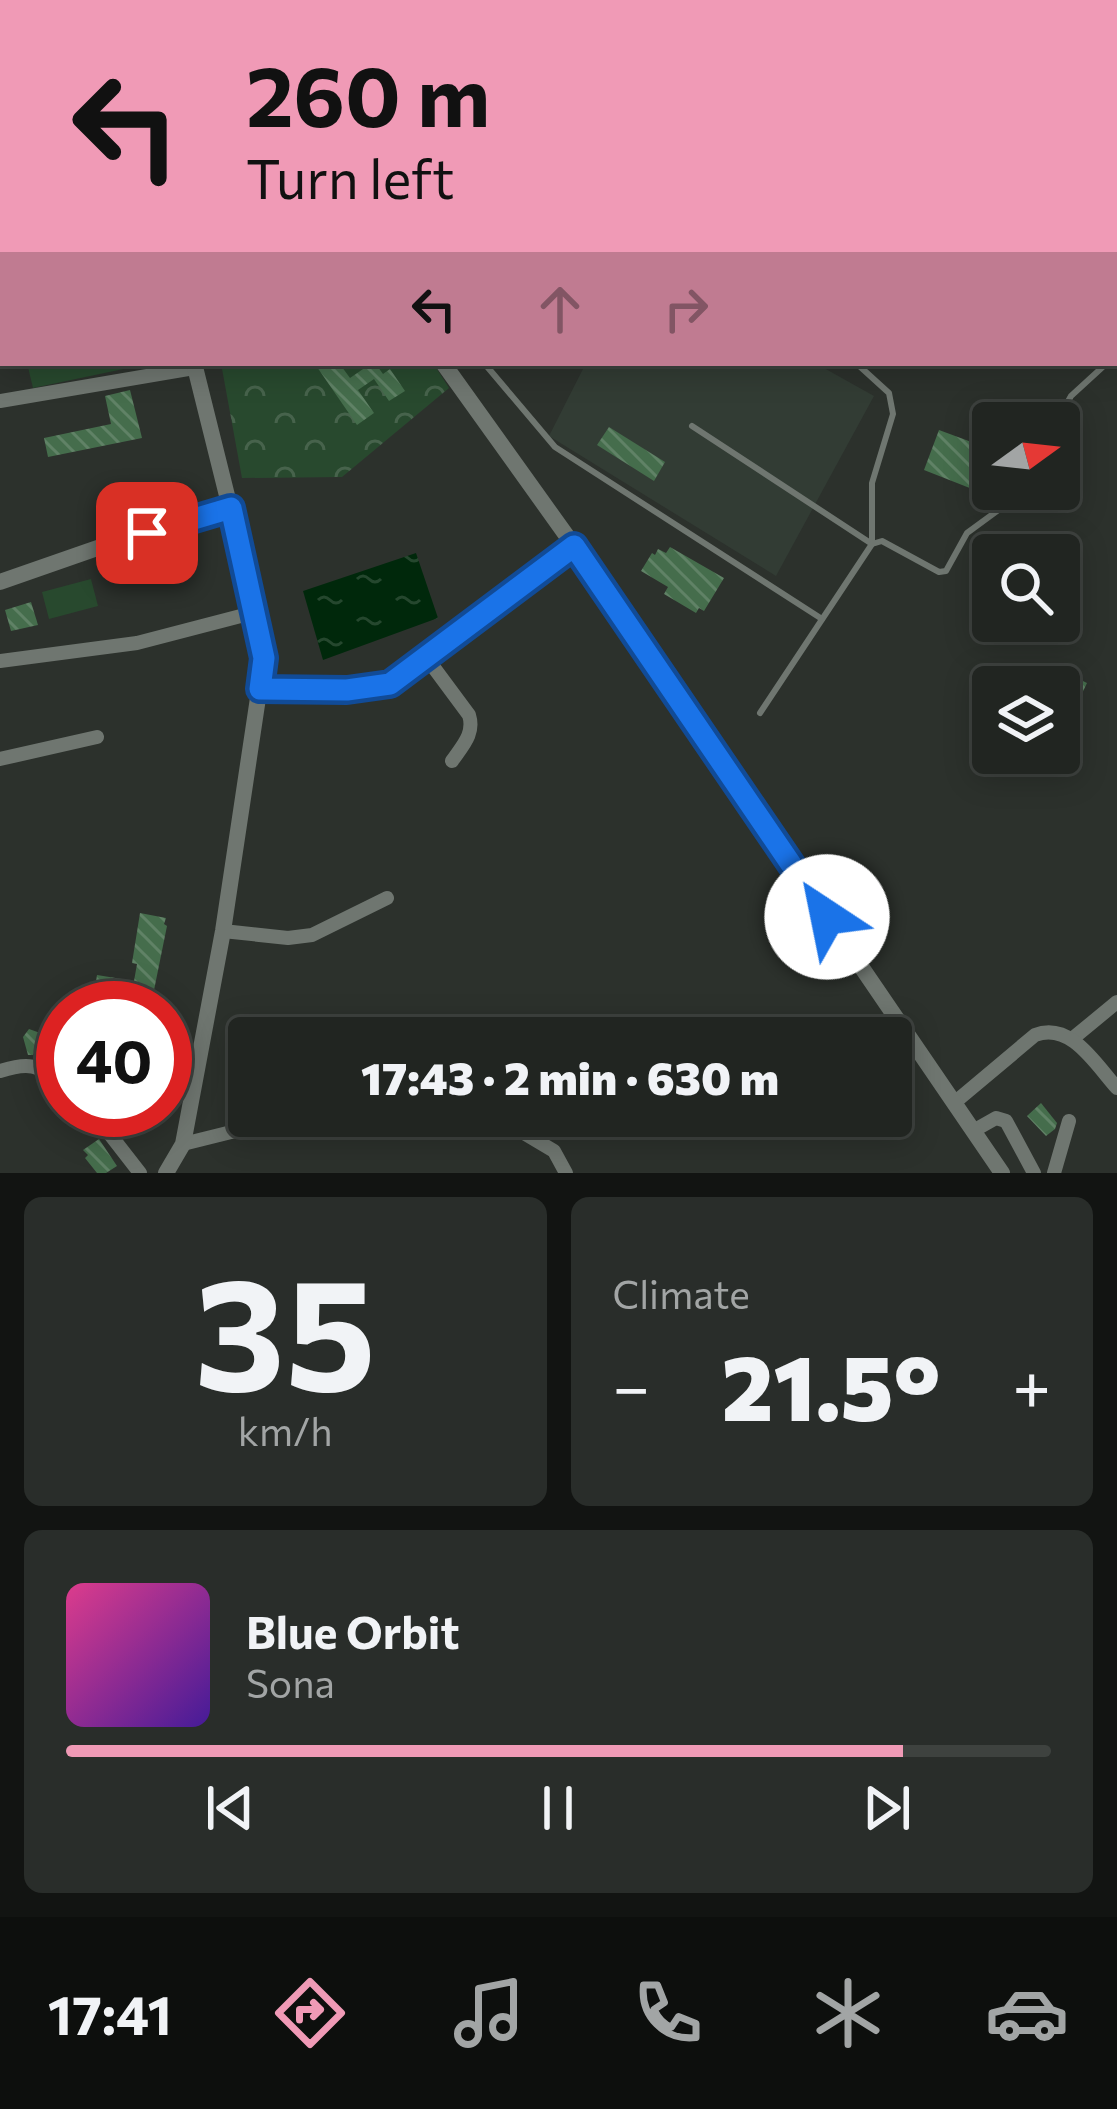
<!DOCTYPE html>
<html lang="en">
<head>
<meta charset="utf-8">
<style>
	:root { --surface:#212521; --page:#292d2a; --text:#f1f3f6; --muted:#a2a5a5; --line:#3e423f; --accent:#f09ab6 }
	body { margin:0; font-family:Commissioner,sans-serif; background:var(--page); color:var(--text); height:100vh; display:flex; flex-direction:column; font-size:45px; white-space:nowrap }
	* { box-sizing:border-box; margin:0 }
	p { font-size:39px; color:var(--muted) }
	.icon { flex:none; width:66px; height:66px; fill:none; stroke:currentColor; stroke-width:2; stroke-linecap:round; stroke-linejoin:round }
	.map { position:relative; height:1173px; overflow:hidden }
	.drawer { display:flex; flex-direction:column; gap:24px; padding:24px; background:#121412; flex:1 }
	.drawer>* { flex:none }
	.hud { position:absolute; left:0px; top:0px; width:1119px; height:366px; box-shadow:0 6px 30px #0003,0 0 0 3px var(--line); background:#f09ab6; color:#111; overflow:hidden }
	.needle { width:78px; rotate:75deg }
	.controls { position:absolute; left:972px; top:402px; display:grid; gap:24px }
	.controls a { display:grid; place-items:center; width:108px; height:108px; border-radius:12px; background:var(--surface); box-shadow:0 6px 30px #0003,0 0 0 3px var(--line); font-size:60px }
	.speed { position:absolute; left:36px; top:981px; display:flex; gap:24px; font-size:60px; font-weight:700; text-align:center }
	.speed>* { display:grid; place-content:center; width:156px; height:156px; border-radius:50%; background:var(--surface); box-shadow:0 6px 30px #0003,0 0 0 3px var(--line); line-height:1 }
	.speed .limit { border:18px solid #d22; background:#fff; color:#111 }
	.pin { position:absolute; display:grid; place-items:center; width:102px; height:102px; color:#fff; margin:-51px; border-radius:24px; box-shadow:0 6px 18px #0006 }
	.me { position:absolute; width:132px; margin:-66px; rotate:326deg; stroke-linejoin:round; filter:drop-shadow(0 0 9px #0008) }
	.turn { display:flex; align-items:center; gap:42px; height:252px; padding:0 48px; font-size:54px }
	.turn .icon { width:156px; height:156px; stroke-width:2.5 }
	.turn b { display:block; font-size:84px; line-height:102px }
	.lanes { display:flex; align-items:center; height:114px; padding:0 48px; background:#0003; justify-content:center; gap:60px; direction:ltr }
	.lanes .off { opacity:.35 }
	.big { font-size:90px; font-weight:800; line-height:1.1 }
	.drawer .widget { flex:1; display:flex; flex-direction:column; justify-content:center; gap:18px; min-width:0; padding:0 42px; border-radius:18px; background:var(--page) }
	.drawer .dial { align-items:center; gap:0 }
	.dial b { font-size:156px; line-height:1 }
	.song { display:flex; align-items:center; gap:36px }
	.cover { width:144px; height:144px; border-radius:18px; background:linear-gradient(135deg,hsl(330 70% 55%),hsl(260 70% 35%)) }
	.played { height:12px; border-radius:6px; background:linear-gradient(90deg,var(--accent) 85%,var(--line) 85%) }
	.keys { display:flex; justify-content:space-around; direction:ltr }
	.heat { display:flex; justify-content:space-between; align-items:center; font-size:66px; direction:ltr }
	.drawer .tiles { flex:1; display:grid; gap:24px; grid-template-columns:1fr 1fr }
	.widget:last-child { grid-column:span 2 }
	.trip { position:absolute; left:228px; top:1017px; width:684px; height:120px; border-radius:12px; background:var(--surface); box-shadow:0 6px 30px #0003,0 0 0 3px var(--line); font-weight:800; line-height:120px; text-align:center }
	.menu { display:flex; height:192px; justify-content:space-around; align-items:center; background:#0d0f0d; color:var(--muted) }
	.menu .icon { width:84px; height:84px }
	.menu .selected { color:var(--accent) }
	.menu b { font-size:54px; color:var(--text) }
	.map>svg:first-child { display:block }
	.built { fill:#323c34 }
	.green { fill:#28492e }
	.forest { fill:url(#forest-crowns) }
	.water { fill:url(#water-ripples) }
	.building { fill:url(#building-back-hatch) }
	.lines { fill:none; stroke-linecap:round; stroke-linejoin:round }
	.service { stroke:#6f7670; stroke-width:6 }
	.minor { stroke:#6f7670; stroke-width:14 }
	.tertiary { stroke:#6f7670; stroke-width:16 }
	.primary { stroke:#6c9674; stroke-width:21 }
	.route-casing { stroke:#114b97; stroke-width:30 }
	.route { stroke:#1a73e8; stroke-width:21 }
</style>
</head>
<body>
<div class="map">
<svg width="1117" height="1173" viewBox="0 0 1117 1173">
	<defs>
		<pattern id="forest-crowns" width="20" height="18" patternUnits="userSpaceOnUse" patternTransform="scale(3)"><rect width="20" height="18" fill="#28492e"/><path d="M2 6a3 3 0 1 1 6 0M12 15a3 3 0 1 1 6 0" fill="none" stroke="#47634c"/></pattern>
		<pattern id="water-ripples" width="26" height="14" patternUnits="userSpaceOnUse" patternTransform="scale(3)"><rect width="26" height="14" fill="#00280b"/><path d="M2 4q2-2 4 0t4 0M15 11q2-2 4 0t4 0" fill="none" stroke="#25472e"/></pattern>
		<pattern id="building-back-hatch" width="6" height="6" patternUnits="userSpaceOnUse" patternTransform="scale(3)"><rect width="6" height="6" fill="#456d4c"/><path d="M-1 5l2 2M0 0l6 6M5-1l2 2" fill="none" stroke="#608266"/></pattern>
	</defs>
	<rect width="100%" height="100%" fill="#2c312c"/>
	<polygon class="built" points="586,363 815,363 874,396 776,576 549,436"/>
	<g class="green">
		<polygon points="0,0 76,0 77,3 3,3 3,259 0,246"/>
		<polygon points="27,363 152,363 33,388"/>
		<polygon points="91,579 98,606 49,619 42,592"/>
	</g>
	<polygon class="forest" points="221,363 433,363 449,388 342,477 242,478"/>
	<polygon class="water" points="416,553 438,618 323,660 303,591"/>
	<g class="building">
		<polygon points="323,363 339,363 350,378 366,367 364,363 375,363 383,374 390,369 405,391 389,401 374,379 358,390 374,413 357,425 317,367"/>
		<polygon points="130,390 142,438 48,457 44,438 111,424 105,396"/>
		<polygon points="609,427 665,462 654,481 597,445"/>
		<polygon points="939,430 993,450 993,487 990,496 924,470"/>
		<polygon points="670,547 724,578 704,611 699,608 696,613 664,594 668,587 641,571 652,553 655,555 658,549 666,553"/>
		<polygon points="31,602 38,625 11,631 5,610"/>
		<polygon points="1050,665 1087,683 1078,702 1059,693 1059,687 1041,685"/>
		<polygon points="140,913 166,918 164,924 167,926 151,1005 126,1001 127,993 95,988 97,975 134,981 137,964 132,963"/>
		<polygon points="29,1029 43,1034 44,1030 53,1034 47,1049 43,1049 41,1055 35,1052 33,1055 28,1055 23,1037"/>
		<polygon points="1041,1103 1057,1123 1055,1129 1046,1136 1027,1116"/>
		<polygon points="99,1139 117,1166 106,1173 97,1173 85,1158 88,1155 83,1150"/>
	</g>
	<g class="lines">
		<g class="service">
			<polyline points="484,363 555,447 822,619"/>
			<polyline points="1056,423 1071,396 1107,363"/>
			<polyline points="692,426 872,544 872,483 893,414 889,393 856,363"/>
			<polyline points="264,689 347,690 390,684 571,548"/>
			<polyline points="760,713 872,544 882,541 939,572 946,571 967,533 1027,489"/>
		</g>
		<g class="minor">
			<polyline points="633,0 641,3"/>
			<polyline points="904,0 905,3"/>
			<polyline points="1014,0 1014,3"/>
			<polyline points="351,3 352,0"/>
			<polyline points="618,3 619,0"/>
			<polyline points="1069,3 1069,0"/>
			<polyline points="1116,44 1117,39"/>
			<polyline points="1116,259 1117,253"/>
			<polyline points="0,401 194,368"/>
			<path d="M426 657 469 715C475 734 462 746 452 761"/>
			<polyline points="0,661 137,643 256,612"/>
			<polyline points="0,759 97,737"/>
			<polyline points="223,931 288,938 312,935 387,898"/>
			<polyline points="1072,1039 1117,1002"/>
			<path d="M0 1071C31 1061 37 1066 63 1082"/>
			<path d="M954 1103 1035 1035C1071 1021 1096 1065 1117 1088"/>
			<polyline points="91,1110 140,1173"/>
			<polyline points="490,1116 497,1117 554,1151 566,1173"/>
			<polyline points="973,1131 996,1118 1006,1121 1034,1173"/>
			<polyline points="183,1144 296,1116"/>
			<polyline points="1054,1173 1069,1121"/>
		</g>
		<g class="tertiary">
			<polyline points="178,0 179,3"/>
			<polyline points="443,363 574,546 1002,1173"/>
			<polyline points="0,582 106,545 231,508"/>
			<polyline points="166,1173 183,1144 223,931 264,658 256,612 194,363"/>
		</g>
		<g class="primary">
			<polyline points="207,0 215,3"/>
			<polyline points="261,0 269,3"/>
			<polyline points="1116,316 1117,316"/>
			<polyline points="1116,345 1117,345"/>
		</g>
	</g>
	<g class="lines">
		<g class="route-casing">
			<polyline id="route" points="147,533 231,508 264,658 260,689 347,690 390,684 574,546 827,917"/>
		</g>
		<use href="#route" class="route"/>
	</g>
</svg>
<div class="controls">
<a><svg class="needle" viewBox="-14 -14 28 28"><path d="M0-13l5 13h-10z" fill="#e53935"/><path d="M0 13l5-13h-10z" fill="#a2a5a5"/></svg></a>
<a><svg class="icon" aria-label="search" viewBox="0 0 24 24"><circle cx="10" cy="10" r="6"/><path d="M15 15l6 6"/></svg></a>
<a><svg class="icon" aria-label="layers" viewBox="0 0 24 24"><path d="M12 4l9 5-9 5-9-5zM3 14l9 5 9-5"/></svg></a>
</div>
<div class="speed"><div class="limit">40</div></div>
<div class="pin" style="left:147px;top:533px;background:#d93025"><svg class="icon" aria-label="arrive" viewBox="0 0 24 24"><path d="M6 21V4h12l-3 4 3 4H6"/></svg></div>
<svg class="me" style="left:827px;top:917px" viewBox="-20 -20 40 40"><circle r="19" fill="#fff"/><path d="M0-13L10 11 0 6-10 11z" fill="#1a73e8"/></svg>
<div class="trip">17:43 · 2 min · 630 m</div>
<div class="hud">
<div class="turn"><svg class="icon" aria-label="left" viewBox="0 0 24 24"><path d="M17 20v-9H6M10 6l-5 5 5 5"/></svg><div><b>260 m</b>Turn left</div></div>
<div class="lanes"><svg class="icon" aria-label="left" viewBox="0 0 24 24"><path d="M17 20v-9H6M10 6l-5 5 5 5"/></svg><svg class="icon off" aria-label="ahead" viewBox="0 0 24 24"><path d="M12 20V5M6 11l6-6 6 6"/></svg><svg class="icon off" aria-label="right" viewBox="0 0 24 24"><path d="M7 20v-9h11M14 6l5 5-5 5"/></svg></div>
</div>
</div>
<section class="drawer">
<div class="tiles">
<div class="widget dial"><b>35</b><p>km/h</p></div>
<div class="widget"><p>Climate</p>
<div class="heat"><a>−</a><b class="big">21.5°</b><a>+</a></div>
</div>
<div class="widget">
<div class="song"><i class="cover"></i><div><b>Blue Orbit</b><p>Sona</p></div></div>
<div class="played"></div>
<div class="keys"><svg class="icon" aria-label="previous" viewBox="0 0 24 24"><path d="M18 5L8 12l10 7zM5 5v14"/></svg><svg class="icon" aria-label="pause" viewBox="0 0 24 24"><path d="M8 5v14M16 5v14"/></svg><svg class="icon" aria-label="next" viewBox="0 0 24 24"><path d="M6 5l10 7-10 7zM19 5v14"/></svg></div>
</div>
</div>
</section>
<nav class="menu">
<b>17:41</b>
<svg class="icon selected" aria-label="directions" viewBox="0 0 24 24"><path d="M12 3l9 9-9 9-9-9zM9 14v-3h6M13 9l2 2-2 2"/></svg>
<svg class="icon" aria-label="music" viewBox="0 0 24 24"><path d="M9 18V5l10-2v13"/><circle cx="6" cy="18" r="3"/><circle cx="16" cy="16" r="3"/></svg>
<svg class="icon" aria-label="phone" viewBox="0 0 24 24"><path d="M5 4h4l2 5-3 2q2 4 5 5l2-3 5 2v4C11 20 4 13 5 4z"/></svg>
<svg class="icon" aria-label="climate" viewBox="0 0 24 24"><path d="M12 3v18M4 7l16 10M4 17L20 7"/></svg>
<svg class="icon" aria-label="car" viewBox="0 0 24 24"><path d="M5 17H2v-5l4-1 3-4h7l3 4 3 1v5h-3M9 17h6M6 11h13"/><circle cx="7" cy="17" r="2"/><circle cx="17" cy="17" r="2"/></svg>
</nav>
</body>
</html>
